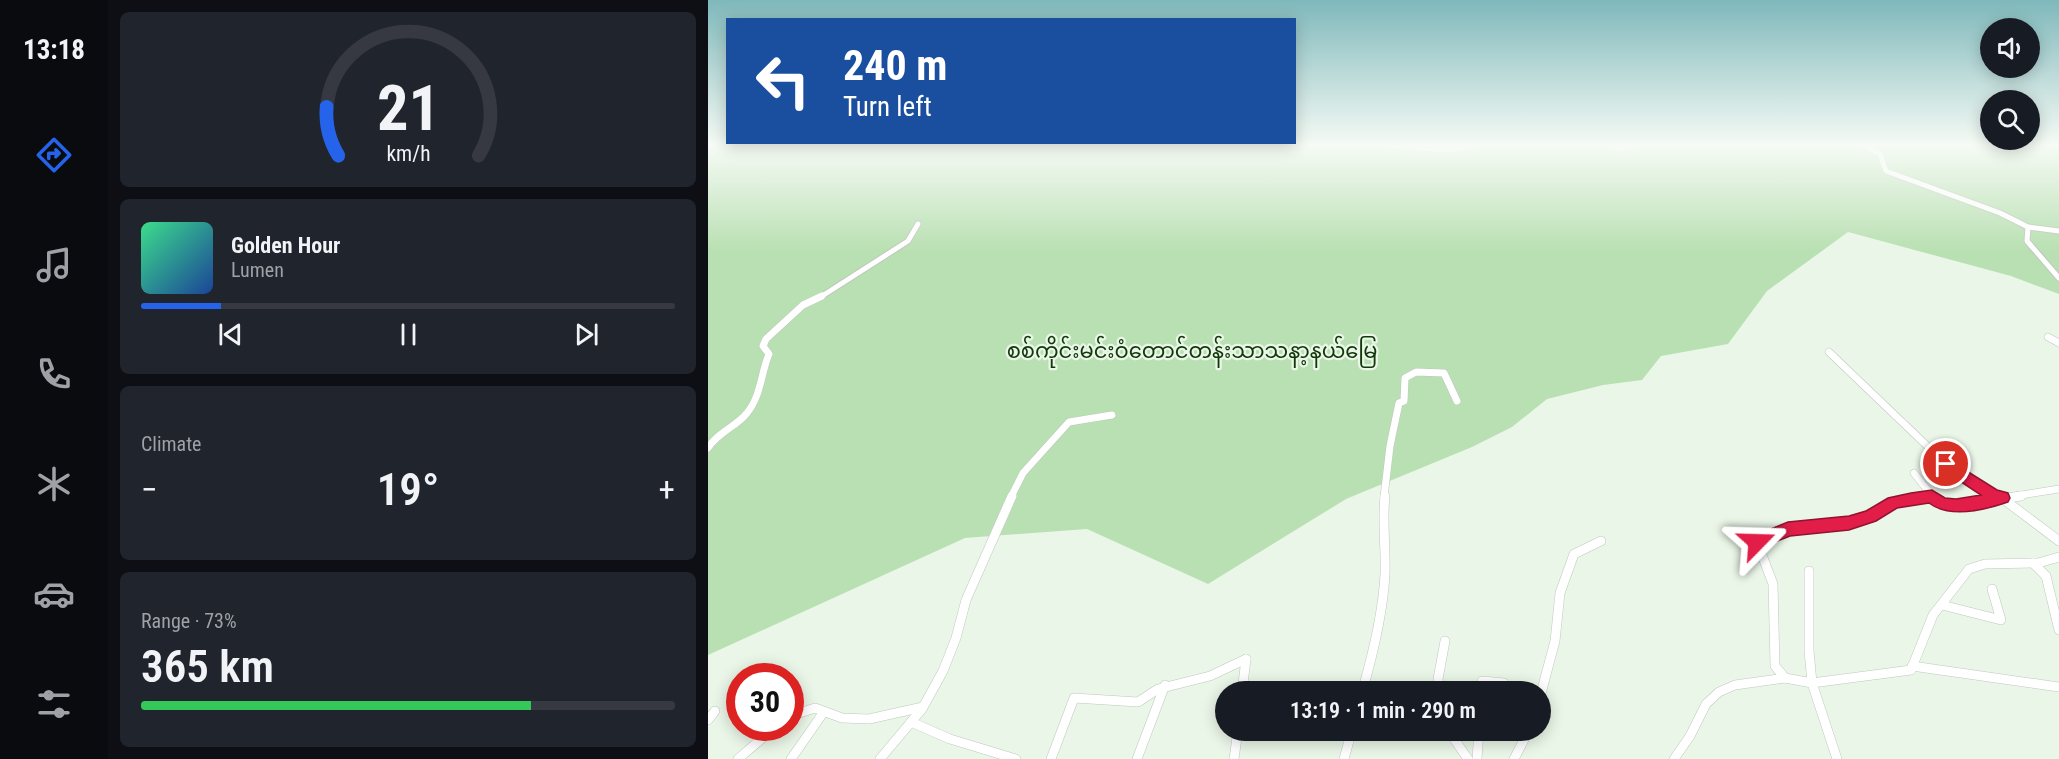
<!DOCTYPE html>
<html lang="en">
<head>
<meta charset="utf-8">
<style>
	:root { --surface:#171b24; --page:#20242c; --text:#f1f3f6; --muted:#9ea1a6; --line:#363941; --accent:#2563eb }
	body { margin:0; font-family:"Roboto Condensed","Noto Sans Myanmar",sans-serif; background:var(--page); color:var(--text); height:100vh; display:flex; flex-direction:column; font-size:22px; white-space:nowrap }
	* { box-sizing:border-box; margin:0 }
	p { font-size:20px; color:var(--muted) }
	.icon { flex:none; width:33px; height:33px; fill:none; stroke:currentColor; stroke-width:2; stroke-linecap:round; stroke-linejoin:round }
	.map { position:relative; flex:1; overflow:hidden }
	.panel { display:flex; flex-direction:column; gap:12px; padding:12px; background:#0d0f14; width:600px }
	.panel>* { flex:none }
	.top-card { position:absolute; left:18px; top:18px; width:570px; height:126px; border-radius:0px; box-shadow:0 3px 15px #0003; background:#1a4fa0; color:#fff; overflow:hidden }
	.fabs { position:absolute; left:1272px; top:18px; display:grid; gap:12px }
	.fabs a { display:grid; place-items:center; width:60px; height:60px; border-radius:50%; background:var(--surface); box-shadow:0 3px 15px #0003; font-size:30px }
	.speed { position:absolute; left:18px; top:663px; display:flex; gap:12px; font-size:30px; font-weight:700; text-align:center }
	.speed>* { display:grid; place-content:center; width:78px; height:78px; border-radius:50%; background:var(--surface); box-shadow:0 3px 15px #0003; line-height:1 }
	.speed .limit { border:9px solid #d22; background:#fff; color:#111 }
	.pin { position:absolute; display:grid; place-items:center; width:51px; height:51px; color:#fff; margin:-26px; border:3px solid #fff; border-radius:50%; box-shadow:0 2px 6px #0007 }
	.me { position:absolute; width:66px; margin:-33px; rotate:68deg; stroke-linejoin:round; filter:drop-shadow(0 0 4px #0008) }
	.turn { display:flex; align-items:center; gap:21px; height:126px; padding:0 18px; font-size:27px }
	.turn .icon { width:78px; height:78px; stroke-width:2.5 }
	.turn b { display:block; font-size:42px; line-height:51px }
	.big { font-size:45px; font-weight:600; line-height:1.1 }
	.panel .card { flex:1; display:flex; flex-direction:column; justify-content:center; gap:9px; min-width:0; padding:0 21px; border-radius:9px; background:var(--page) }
	.panel .dial { align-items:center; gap:0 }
	.dial svg { height:156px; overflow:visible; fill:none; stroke:var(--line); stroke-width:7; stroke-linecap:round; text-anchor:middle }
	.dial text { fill:var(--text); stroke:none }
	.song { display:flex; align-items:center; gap:18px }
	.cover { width:72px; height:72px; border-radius:9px; background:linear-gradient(135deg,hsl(150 70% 55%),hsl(220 70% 35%)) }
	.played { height:6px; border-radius:3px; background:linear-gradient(90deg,var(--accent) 15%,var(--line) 15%) }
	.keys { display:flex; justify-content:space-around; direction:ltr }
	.heat { display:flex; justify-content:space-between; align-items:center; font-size:33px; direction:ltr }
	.charge { height:9px; border-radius:4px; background:linear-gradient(90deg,#34c759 73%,var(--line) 0) }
	.trip { position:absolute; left:507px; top:681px; width:336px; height:60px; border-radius:30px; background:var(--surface); box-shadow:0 3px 15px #0003; font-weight:600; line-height:60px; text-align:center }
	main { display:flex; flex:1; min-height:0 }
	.tabs { display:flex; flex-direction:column; width:108px; justify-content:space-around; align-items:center; background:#090b0e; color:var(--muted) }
	.tabs .icon { width:42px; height:42px }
	.tabs .on { color:var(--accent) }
	.tabs b { font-size:27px; color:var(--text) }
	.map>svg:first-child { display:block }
	.green { fill:#b9e0b2 }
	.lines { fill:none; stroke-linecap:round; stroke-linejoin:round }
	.minor-far2-casing { stroke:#bec9bc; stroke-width:7 }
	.minor-far1-casing { stroke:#bec9bc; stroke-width:8 }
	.minor-casing { stroke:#bec9bc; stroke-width:10 }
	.minor-far2 { stroke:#fff; stroke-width:5 }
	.minor-far1 { stroke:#fff; stroke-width:7 }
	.minor { stroke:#fff; stroke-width:9 }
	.route { fill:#e11d48; stroke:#92132f; stroke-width:1.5 }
	.labels { text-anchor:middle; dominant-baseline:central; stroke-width:4.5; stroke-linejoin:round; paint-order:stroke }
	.park-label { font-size:21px; fill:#103808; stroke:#eaf6e8 }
</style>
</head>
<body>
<main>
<nav class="tabs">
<b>13:18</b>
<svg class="icon on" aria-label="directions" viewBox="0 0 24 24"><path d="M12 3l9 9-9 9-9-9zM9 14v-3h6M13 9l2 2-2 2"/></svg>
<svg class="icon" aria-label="music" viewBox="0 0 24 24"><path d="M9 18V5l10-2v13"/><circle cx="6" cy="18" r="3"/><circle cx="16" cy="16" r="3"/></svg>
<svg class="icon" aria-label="phone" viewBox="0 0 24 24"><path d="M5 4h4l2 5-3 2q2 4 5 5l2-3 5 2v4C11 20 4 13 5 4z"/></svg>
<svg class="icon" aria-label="climate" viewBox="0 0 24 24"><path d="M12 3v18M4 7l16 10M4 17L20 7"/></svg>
<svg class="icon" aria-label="car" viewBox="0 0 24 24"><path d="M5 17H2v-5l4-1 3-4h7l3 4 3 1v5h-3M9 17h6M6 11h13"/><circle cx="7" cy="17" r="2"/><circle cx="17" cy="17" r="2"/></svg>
<svg class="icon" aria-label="filters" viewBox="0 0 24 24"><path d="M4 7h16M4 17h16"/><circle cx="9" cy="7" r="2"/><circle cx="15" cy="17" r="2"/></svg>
</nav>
<section class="panel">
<div class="card dial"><svg viewBox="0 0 100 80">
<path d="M14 69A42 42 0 1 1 86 69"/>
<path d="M14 69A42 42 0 0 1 8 44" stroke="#2563eb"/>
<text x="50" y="56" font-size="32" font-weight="700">21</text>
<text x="50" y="72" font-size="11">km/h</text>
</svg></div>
<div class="card">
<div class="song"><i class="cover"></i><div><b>Golden Hour</b><p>Lumen</p></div></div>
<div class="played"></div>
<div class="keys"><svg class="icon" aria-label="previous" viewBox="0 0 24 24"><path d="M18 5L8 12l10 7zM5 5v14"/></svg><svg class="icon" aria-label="pause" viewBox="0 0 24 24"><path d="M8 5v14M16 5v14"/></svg><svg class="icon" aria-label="next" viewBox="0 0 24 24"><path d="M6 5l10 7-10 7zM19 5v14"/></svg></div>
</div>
<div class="card"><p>Climate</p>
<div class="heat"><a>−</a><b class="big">19°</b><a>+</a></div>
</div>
<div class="card"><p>Range · 73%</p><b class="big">365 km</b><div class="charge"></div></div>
</section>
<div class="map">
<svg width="1351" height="759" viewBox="0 0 1351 759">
	<rect width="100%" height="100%" fill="#eaf6e8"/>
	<polygon class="green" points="0,145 1351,145 1351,294 1303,276 1140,232 1059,291 1020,344 953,356 934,380 895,385 839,399 804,427 764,447 638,499 500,584 379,529 257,538 0,655"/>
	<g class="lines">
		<g class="minor-far2-casing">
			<g id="minor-far2">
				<polyline points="681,145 739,150 769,145"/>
				<polyline points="901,145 914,149 926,145"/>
				<polyline points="1155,145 1172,154 1178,171 1292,213 1320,227 1351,231"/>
				<polyline points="1320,227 1319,241 1351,278"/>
				<polyline points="111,298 200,241 210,224"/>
			</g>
		</g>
		<g class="minor-far1-casing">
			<g id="minor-far1">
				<polyline points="1340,337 1351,343"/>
				<polyline points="1121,352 1238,464 1292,497"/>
				<path d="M0 448C10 432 28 427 39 413 53 396 53 373 61 354L55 346 58 339 95 305 114 296"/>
				<polyline points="1206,473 1225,497"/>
				<polyline points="303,497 315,473 361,422 404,415"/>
				<polyline points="676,497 682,446 691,403 696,401 697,378 708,372 736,373 749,401"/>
				<polyline points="1217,497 1224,496"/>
				<polyline points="1301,497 1351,489"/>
			</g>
		</g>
		<g class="minor-casing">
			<g id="minor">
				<path d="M1223 496C1246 517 1286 499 1313 496"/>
				<polyline points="1287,496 1294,498 1351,541"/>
				<polyline points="1325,563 1338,576 1351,630"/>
				<polyline points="1234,605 1293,620 1284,589"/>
				<polyline points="1204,666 1351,687"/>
				<polyline points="1077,678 1067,666 1065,584 1049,542 1080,529 1141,523 1163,516 1186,503 1224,496"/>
				<polyline points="534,692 538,659"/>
				<path d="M654 692C665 654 675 614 677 574 678 548 674 522 677 496"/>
				<polyline points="732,692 730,679 737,641"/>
				<polyline points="773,692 774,681 796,683"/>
				<polyline points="832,697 847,641 852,593 866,554 893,541"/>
				<polyline points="82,716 107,708 134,718 161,719 215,707"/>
				<polyline points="0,720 7,711"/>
				<polyline points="203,722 242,739 308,759"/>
				<polyline points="740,730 760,759"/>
				<polyline points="30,759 66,728"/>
				<polyline points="83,759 115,713"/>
				<polyline points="172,759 214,709 235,671 248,638 258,600 304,496"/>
				<polyline points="343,759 366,698 430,702 450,689 502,676 538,659"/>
				<polyline points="429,759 457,685"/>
				<polyline points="526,759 530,730"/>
				<polyline points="636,759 644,730"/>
				<polyline points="769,759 771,730"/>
				<polyline points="806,759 821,730"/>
				<polyline points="966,759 982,736 998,704 1011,692 1027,685 1077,678 1104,683 1101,651 1101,571"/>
				<polyline points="1129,759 1104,683 1203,670 1225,615 1261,569 1277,564 1330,563 1351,557"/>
			</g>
		</g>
		<use href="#minor-far2" class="minor-far2"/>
		<use href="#minor-far1" class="minor-far1"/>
		<use href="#minor" class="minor"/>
	</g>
	<linearGradient id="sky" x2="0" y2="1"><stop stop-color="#7fb8bb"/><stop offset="0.58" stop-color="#f6fbf5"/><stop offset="1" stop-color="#f6fbf5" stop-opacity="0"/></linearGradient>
	<rect width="1351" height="251" fill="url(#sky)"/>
	<path class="route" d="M1238 458 1289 490 1300 493 1302 498 1300 502C1277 510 1242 519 1221 503L1189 508 1168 521 1141 530 1082 536 1049 549 1043 547 1041 542 1043 537 1080 522 1141 516 1158 511 1180 498 1203 493 1224 490 1237 498 1248 499 1273 495 1232 468 1230 464 1232 459Z"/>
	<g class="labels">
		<g class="park-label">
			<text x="484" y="351">စစ်ကိုင်းမင်းဝံတောင်တန်းသာသနာ့နယ်မြေ</text>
		</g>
	</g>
</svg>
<div class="fabs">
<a><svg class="icon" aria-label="sound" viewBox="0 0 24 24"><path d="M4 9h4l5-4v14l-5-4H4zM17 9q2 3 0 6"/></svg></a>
<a><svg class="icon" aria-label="search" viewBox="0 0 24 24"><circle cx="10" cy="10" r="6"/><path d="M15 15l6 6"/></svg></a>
</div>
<div class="speed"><div class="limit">30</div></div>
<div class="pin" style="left:1238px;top:464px;background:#d93025"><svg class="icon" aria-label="arrive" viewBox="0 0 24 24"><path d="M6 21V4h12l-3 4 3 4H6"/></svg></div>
<svg class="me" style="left:1049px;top:542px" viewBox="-20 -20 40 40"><path d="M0-17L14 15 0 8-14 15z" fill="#e11d48" stroke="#fff" stroke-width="4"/></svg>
<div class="trip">13:19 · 1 min · 290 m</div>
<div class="top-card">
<div class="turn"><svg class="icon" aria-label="left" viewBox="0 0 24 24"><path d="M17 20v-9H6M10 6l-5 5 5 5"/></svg><div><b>240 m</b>Turn left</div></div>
</div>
</div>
</main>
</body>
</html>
